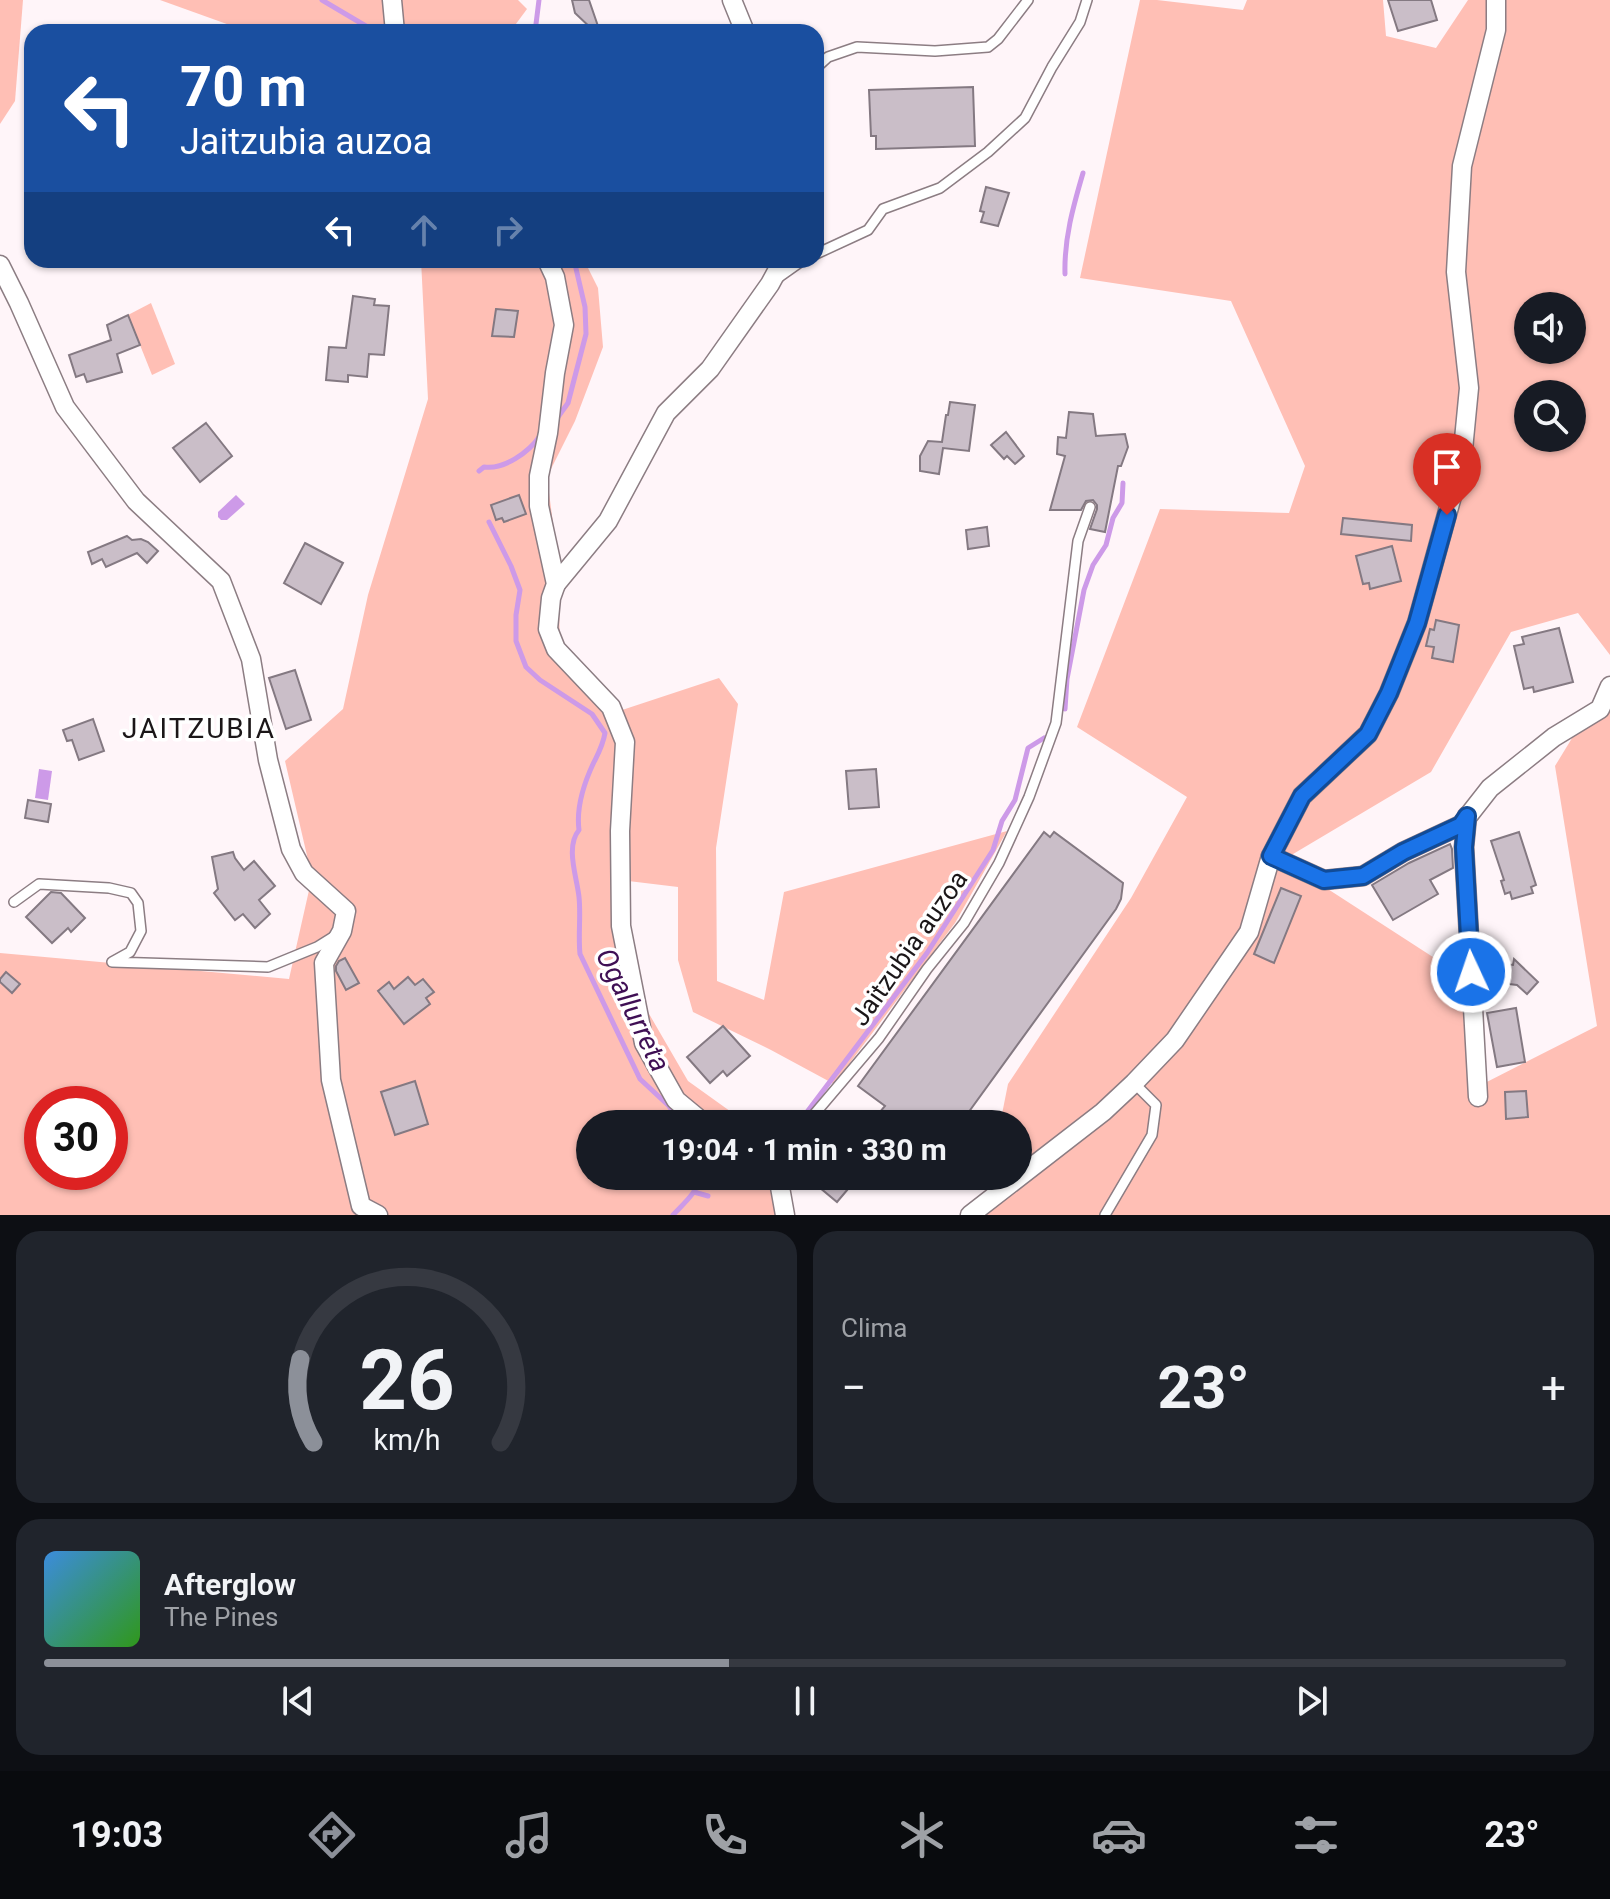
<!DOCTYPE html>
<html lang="es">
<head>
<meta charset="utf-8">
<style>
	:root { --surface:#171b24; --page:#20242c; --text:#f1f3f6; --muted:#9ea1a6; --line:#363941; --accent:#8c9099 }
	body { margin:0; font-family:Roboto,sans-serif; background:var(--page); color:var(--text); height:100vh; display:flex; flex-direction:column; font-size:30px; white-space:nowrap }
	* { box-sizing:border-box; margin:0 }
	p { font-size:26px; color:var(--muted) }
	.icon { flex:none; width:44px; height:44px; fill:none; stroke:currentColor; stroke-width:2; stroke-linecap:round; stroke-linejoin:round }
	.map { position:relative; height:1215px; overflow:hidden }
	.panel { display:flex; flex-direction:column; gap:16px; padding:16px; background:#0d0f14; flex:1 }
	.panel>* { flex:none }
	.banner { position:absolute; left:24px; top:24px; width:800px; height:244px; border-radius:24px; box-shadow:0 2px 6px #0004; background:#1a4fa0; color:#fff; overflow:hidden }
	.tools { position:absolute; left:1514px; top:292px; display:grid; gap:16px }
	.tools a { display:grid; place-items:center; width:72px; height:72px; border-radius:50%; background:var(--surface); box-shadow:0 2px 6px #0004; font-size:40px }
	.speed { position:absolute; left:24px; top:1086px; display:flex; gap:16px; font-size:40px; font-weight:700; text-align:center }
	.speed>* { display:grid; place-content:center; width:104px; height:104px; border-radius:50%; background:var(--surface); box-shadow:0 2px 6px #0004; line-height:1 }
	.speed .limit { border:12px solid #d22; background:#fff; color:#111 }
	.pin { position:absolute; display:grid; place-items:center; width:68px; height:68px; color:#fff; margin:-82px -34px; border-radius:50% 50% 50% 0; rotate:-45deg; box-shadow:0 0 8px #0007 }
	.pin .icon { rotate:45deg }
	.me { position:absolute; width:88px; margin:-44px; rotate:357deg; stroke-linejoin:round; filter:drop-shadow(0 0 6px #0008) }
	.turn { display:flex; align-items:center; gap:28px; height:168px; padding:0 24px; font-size:36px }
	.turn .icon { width:104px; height:104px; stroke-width:2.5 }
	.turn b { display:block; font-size:56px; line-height:68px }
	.lanes { display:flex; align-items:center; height:76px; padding:0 24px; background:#0003; justify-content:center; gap:40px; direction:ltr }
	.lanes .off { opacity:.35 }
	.big { font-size:60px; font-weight:700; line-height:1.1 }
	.panel .card { flex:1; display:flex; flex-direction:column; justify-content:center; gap:12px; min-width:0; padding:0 28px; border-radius:24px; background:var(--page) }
	.panel .dial { align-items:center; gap:0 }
	.dial svg { height:208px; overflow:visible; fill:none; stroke:var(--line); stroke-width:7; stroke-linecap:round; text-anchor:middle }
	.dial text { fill:var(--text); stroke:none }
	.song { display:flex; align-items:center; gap:24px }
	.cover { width:96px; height:96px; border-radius:12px; background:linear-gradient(135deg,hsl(210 70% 55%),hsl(110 70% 35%)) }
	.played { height:8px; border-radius:4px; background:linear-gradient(90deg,var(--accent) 45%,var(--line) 45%) }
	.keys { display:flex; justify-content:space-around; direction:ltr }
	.heat { display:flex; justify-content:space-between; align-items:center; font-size:44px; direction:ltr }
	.panel .tiles { flex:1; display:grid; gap:16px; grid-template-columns:1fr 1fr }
	.card:last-child { grid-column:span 2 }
	.trip { position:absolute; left:576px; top:1110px; width:456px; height:80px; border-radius:40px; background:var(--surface); box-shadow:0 2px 6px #0004; font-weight:700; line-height:80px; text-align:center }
	.tabs { display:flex; height:128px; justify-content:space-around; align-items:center; background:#090b0e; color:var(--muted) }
	.tabs .icon { width:56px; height:56px }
	.tabs .current { color:var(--accent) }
	.tabs b { font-size:36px; color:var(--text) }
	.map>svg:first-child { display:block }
	.green { fill:#ffbfb5; fill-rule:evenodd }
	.water { fill:#cd9ae8 }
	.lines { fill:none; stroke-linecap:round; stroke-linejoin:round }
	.stream { stroke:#cd9ae8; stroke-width:5 }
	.building { fill:#cabec8; stroke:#847982; stroke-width:2 }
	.service-casing { stroke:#8c7d83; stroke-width:12 }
	.minor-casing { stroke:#8c7d83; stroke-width:21 }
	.service { stroke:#fff; stroke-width:9 }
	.minor { stroke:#fff; stroke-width:18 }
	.route-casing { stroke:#114b97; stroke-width:20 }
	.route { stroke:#1a73e8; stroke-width:14 }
	.labels { text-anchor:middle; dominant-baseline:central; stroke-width:7; stroke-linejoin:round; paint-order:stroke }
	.street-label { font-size:26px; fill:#1b1618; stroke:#fff }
	.neighbourhood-label { font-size:28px; letter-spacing:2px; fill:#1b1618; stroke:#fff }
	.water-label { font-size:28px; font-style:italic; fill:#3f0f54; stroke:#fff }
</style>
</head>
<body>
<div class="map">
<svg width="1610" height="1215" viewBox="0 0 1610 1215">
	<rect width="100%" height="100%" fill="#fff5f9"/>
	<g class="green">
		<polygon points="0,0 23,0 15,101 0,124"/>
		<polygon points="160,0 518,0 527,9 510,32 249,32"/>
		<path d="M1140 0H1157L1243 10 1247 0H1383L1386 36 1436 48 1468 0H1610V655L1578 613 1511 632 1431 772 1283 860 1470 981 1475 1088 1597 1026 1555 766 1610 676V1215H980L988 1176H1018V1124H1000L1008 1084 1131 898 1187 797 1077 727 1160 509 1289 513 1305 466 1231 301 1080 278ZM1528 306H1572V350H1528ZM1528 394H1572V438H1528Z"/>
		<path d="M421 260H584L598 288 603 347 575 421 547 477 558 562 560 648 610 714 719 678 738 704 716 848 717 981 764 1000 784 892 1007 831 955 923 834 1084 771 1050 693 1012 678 960V887L620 880 623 969 688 1081 748 1124H590V1176H776L782 1215H0V953L289 979 312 877 285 761 343 709 368 595 428 399ZM42 1104H110V1172H42Z"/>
		<polygon points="151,303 175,364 152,375 128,315"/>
	</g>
	<g class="water">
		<polygon points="236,495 245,504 227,520 221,520 218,517 218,512"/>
		<polygon points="39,769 52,771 48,800 35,798"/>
	</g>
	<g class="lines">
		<g class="stream">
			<polyline points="322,0 376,32"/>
			<polyline points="535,32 539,0"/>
			<path d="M1065 274C1064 239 1073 207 1083 173"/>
			<polyline points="558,417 568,403 586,334 585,307 574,260"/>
			<path d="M479 471 484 467C504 470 529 452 540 436"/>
			<path d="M489 522 511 566 520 590 516 615V641L526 667 540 680 592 714 605 733C603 745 599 752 594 762 584 783 576 807 579 830 565 847 577 877 579 897 581 916 578 935 580 954L640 1079 669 1106 680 1124"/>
			<polyline points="1065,709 1067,679 1084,590 1093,565 1106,545 1113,518 1122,503 1123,483"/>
			<polyline points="807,1112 927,953 993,850 1002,821 1015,800 1028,748 1044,738"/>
			<polyline points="694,1192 708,1196"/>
			<path d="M673 1215C684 1203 698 1192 700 1176"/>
		</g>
	</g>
	<g class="building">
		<polygon points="572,0 589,0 600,32 595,32 575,13"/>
		<polygon points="1388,0 1431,0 1437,20 1398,31"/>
		<polygon points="973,87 975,146 876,149 876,136 871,136 869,90"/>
		<polygon points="986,187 1009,193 998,226 981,222 984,212 980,211"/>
		<polygon points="353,296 375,299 374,305 389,306 384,355 369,354 367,377 348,375 348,382 326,380 329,347 346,348"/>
		<polygon points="496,309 518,311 514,337 492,336"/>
		<polygon points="128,315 140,345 117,354 122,372 87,382 84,374 76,377 69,355 111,340 107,325"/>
		<polygon points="950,402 975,405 969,451 943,448 939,474 920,471 920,456 928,441 942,442 946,415 948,415"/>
		<polygon points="1069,412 1093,414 1096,436 1125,434 1128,447 1121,466 1118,466 1105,532 1090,529 1097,509 1097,505 1093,500 1086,501 1081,510 1050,510 1065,456 1057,454 1058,437 1066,438"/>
		<polygon points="206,423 232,456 200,482 173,448"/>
		<polygon points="1006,432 1024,456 1015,464 1007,456 1004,459 991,445"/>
		<polygon points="519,495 526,514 504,522 502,518 496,520 491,505"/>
		<polygon points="1343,518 1412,525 1411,541 1341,534"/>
		<polygon points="987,527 989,546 968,549 966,530"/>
		<polygon points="127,536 132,540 141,539 148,542 158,551 147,563 137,553 106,567 102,559 92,564 88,552"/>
		<polygon points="305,543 343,563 321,604 284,583"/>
		<polygon points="1392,546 1401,581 1370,589 1369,583 1363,584 1356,556"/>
		<polygon points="1436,620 1459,625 1453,662 1432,658 1434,647 1426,646 1430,629 1434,630"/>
		<polygon points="1559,628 1573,682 1534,692 1533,687 1524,689 1514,646 1524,644 1522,637"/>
		<polygon points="295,670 311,720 286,729 269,678"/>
		<polygon points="93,719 104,751 79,760 72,740 67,741 63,730"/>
		<polygon points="876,769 879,807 849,809 846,771"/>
		<polygon points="28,800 51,804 48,822 25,818"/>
		<polygon points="1044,832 1050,837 1054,832 1123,883 1121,899 1116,909 960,1124 870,1124 885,1106 858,1086"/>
		<polygon points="1519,832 1536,885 1531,887 1533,893 1512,899 1510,892 1505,894 1501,881 1504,880 1491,841"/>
		<polygon points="1450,844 1452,849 1453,868 1430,880 1438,894 1393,920 1372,885 1409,863"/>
		<polygon points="233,852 235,858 244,870 254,861 275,886 259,900 270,914 255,928 243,914 235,920 214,893 218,889 212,857"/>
		<polygon points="1281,888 1301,896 1274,963 1254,954"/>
		<polygon points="51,892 61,893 85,918 71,932 68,928 52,943 26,917"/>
		<polygon points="345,958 359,983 346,990 336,971 336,966 339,961"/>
		<polygon points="1514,959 1538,982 1527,994 1517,985 1484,981 1486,962 1513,965"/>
		<polygon points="6,972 20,984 12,993 0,982 0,979"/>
		<polygon points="408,977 415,985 423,979 434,992 426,998 430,1004 404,1024 378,991 389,982 394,989"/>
		<polygon points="1516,1008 1525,1062 1497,1067 1487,1013"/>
		<polygon points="723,1026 750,1056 727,1076 723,1071 710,1083 687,1057"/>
		<polygon points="415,1081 428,1124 395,1135 381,1092"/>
		<polygon points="1526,1091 1528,1117 1506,1119 1505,1092"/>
		<polygon points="828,1176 859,1176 837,1202 819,1187"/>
	</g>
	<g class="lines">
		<g class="service-casing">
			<g id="service">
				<polyline points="816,68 828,57 857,47 935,51 988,47 998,39 1028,0"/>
				<polyline points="816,254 868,230 883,209 940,188 988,152 1025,118 1052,67 1080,22 1087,0"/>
				<polyline points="779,277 803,260"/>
				<polyline points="14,902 39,884 109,888 131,893 138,903 141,931 130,952 112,962 268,967 317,947 333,937"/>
				<polyline points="806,1124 879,1038 927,969 964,923 999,863 1029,797 1056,723 1078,541 1090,507"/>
				<polyline points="1105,1215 1152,1135 1156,1105 1134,1083"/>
			</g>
		</g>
		<g class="minor-casing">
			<g id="minor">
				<polyline points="392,0 395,32"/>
				<polyline points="732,0 745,32"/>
				<polyline points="547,260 555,277 564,325 555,373 548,433 539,476 539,506 556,584 551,598 548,629 556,649 611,707 625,742 620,831 621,926 644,1043 676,1100 705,1124"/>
				<polyline points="0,265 19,303 65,407 136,501 221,581 251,659 268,760 291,849 304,873 346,911 342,931 324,963 331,1080 361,1206 378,1215"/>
				<polyline points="556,584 608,521 666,413 710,369 770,284 783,260"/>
				<polyline points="1467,816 1464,847 1478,1097"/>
				<polyline points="1271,856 1324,880 1363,876 1403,852 1461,825 1490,788 1554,737 1600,709 1610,686"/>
				<polyline points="778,1176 785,1215"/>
				<polyline points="970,1215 1103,1112 1134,1083 1175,1040 1249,932 1271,856 1302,796 1368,734 1389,693 1417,623 1462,460 1469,388 1456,272 1462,166 1496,30 1496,0"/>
			</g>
		</g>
		<use href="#service" class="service"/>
		<use href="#minor" class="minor"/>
	</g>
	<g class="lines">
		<g class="route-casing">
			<polyline id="route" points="1447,515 1417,623 1389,693 1368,734 1302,796 1271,856 1324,880 1363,876 1403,852 1461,825 1467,816 1464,847 1471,972"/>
		</g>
		<use href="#route" class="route"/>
	</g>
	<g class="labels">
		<g class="street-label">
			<text transform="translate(909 948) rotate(-55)">Jaitzubia auzoa</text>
		</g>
		<g class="neighbourhood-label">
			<text x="199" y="728">JAITZUBIA</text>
		</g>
		<g class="water-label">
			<text transform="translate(633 1010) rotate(64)">Ogallurreta</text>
		</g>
	</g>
</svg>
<div class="tools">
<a><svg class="icon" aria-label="sound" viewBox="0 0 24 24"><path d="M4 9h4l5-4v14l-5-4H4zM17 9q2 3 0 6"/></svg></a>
<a><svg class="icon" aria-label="search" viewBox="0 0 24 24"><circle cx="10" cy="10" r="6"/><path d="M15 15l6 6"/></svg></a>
</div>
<div class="speed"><div class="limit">30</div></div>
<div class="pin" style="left:1447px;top:515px;background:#d93025"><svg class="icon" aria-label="arrive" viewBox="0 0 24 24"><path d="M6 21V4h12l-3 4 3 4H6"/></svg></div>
<svg class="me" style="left:1471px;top:972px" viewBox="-20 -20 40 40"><circle r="17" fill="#1a73e8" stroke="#fff" stroke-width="3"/><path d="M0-11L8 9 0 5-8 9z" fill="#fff"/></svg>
<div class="trip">19:04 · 1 min · 330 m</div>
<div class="banner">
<div class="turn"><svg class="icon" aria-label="left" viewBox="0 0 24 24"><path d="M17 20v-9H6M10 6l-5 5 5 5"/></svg><div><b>70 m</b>Jaitzubia auzoa</div></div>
<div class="lanes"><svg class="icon" aria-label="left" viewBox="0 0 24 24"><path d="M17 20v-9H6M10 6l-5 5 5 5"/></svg><svg class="icon off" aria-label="ahead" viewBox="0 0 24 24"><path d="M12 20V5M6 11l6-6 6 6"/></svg><svg class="icon off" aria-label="right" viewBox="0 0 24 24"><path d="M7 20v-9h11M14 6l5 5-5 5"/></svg></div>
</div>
</div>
<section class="panel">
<div class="tiles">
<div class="card dial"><svg viewBox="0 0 100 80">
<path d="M14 69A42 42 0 1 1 86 69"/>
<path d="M14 69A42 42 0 0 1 9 37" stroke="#8c9099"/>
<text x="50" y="56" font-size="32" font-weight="700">26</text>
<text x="50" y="72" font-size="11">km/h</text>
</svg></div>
<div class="card"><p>Clima</p>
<div class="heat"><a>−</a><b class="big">23°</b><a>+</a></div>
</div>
<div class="card">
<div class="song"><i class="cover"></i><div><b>Afterglow</b><p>The Pines</p></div></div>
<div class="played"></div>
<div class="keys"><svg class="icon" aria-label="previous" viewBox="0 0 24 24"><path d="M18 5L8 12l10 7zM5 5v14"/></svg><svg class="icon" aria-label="pause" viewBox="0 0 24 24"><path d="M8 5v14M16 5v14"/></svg><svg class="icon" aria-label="next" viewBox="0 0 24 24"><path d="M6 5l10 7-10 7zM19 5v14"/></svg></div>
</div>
</div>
</section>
<nav class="tabs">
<b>19:03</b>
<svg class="icon current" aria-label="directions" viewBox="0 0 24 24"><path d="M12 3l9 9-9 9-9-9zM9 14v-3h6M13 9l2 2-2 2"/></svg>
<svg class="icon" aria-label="music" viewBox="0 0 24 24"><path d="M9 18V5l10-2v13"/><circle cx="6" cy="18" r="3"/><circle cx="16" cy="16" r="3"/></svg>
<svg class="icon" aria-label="phone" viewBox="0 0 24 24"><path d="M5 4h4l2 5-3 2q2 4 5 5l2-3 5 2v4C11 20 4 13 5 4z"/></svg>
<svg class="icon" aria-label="climate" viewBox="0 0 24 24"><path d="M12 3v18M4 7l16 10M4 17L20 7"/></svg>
<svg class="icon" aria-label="car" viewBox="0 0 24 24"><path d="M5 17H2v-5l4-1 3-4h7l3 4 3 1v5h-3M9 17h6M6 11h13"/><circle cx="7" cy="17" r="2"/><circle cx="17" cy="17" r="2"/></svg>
<svg class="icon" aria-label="filters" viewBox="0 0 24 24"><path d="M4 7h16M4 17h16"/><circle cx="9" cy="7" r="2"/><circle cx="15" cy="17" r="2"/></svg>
<b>23°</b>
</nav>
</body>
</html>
